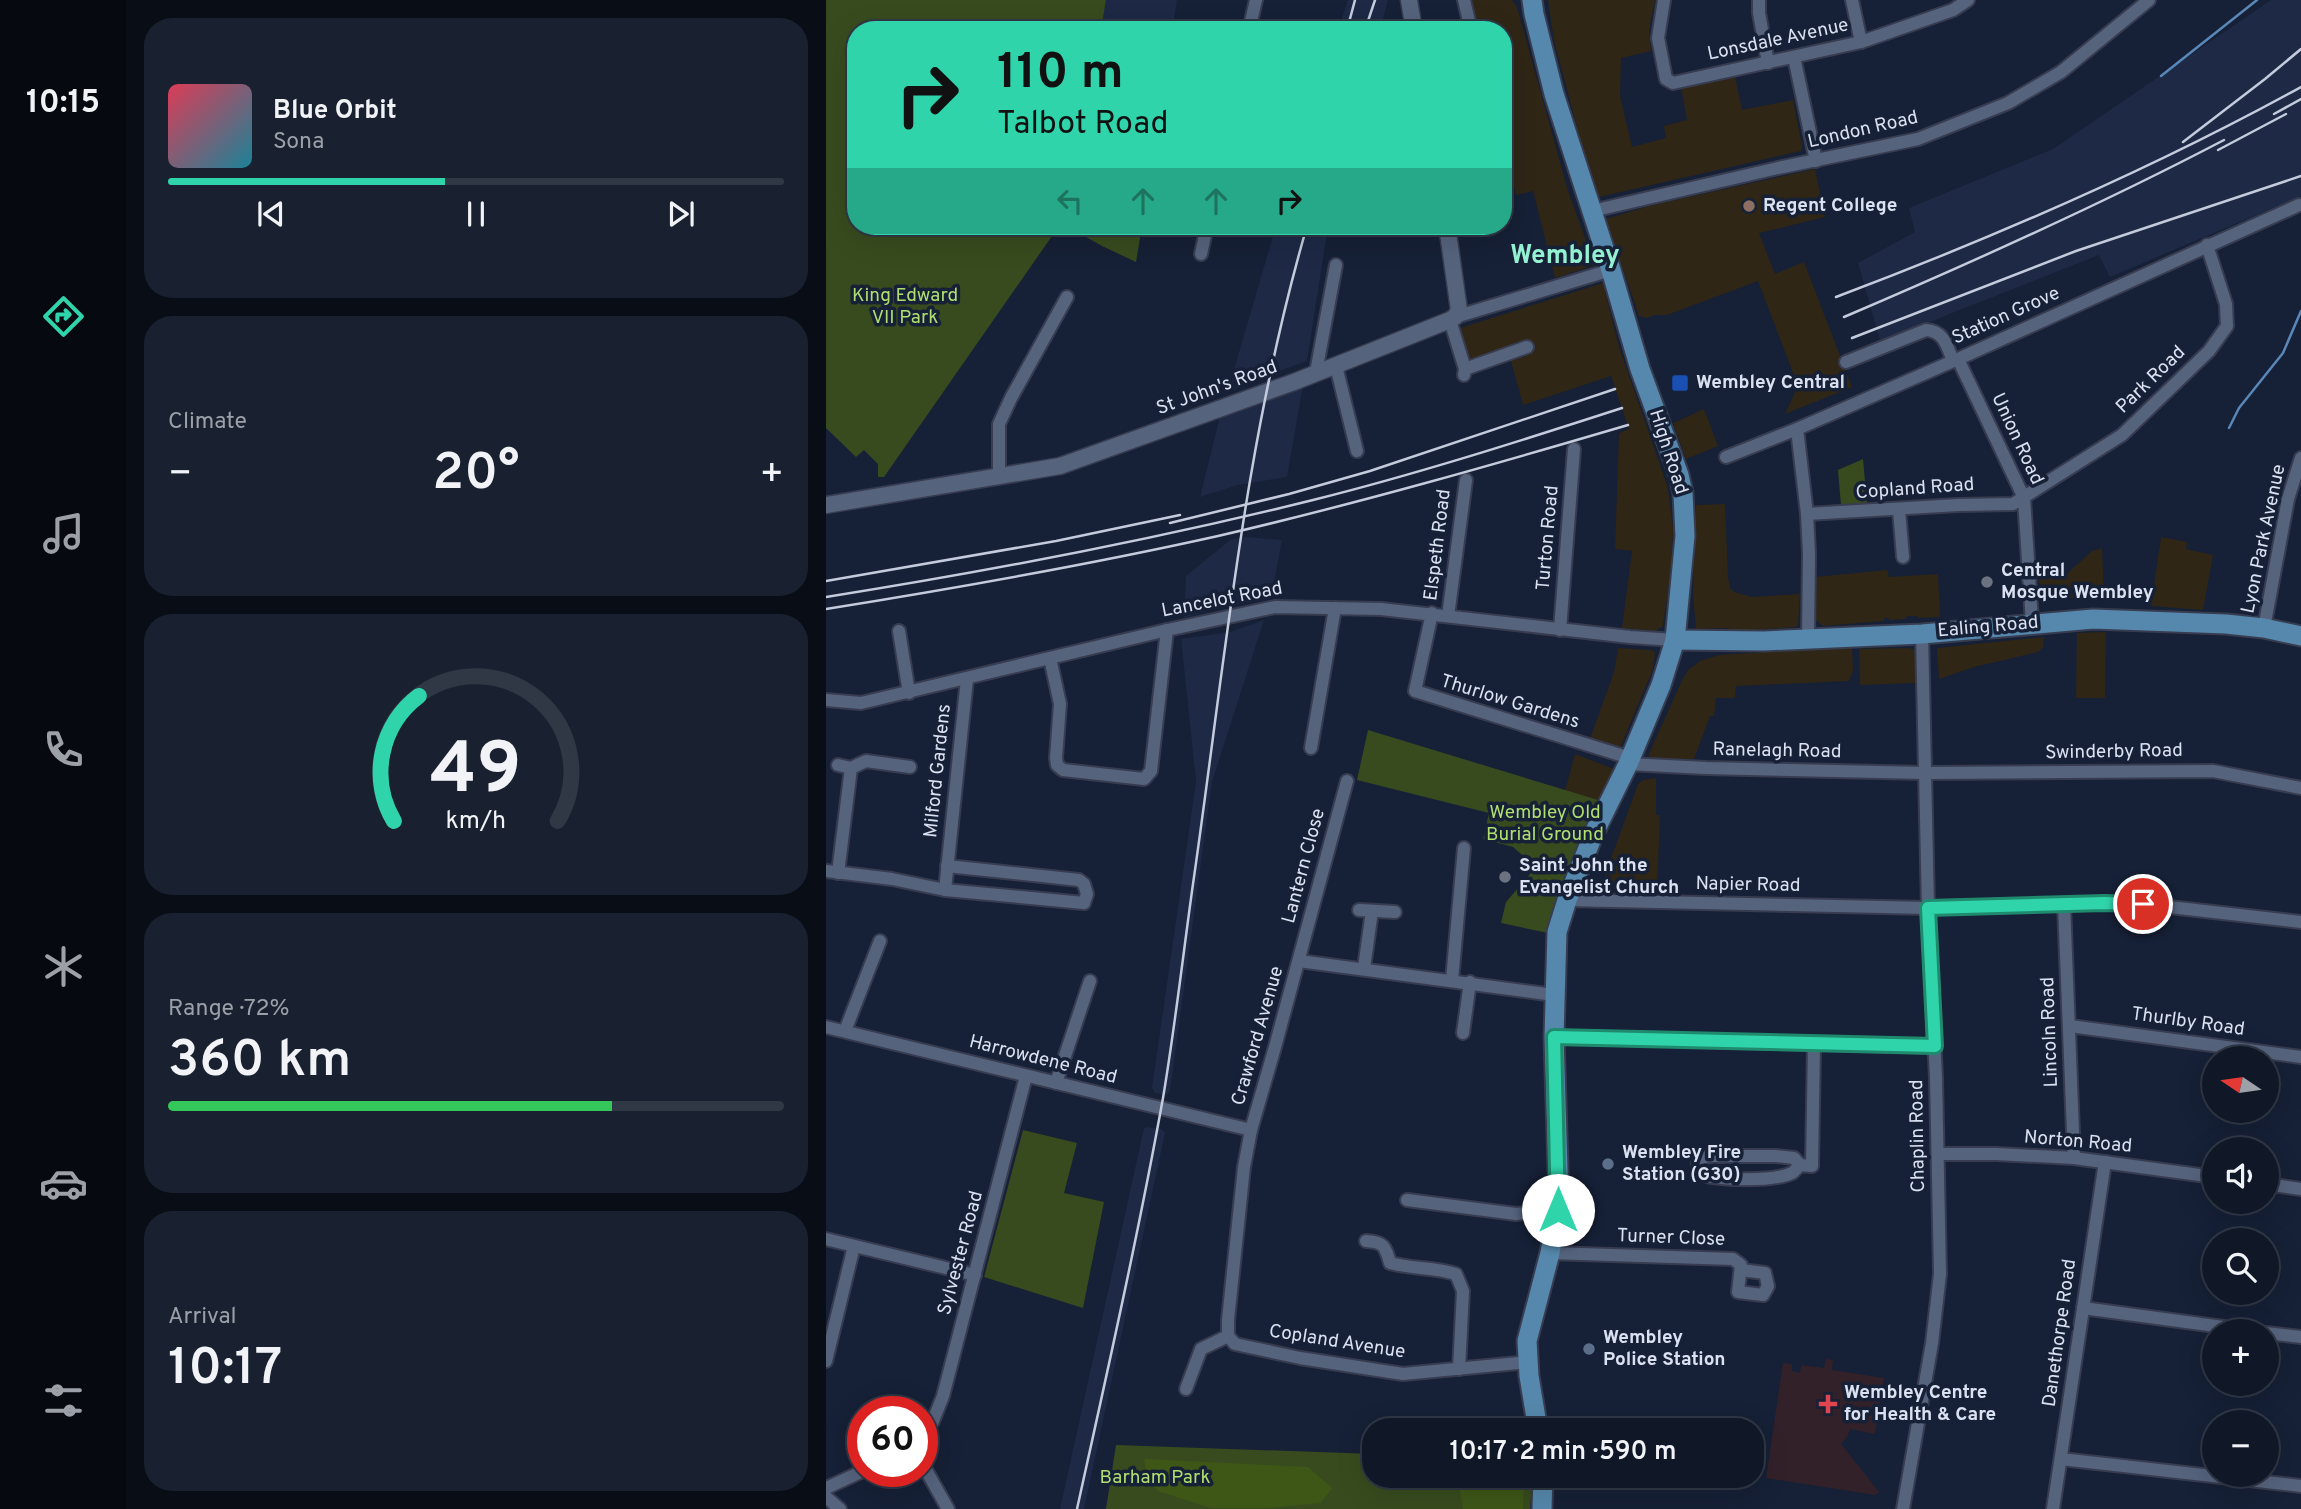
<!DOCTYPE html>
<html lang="en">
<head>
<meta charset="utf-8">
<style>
	:root { --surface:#101828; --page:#192130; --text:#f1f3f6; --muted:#9ca0a8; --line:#303745; --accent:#2fd4aa }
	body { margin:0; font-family:Overpass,sans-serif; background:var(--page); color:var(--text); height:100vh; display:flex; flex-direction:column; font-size:26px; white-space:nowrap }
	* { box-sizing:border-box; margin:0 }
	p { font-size:23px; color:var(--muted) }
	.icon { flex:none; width:38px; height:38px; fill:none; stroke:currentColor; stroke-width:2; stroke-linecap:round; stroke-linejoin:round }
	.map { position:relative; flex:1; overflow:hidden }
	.side { display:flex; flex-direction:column; gap:18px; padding:18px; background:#090d16; width:700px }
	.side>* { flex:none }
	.banner { position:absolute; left:21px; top:21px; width:665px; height:214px; border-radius:28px; box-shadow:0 7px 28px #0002,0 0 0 2px var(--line); background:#2fd4aa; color:#111; overflow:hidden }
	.needle { width:46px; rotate:283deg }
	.buttons { position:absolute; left:1376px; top:1046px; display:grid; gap:14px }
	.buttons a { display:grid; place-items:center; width:77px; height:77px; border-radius:50%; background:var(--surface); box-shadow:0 7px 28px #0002,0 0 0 2px var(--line); font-size:35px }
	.speed { position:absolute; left:21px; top:1396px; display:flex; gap:14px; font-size:35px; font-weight:700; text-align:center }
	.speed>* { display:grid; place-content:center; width:91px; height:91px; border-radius:50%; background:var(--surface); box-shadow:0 7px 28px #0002,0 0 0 2px var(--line); line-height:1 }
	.speed .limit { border:10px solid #d22; background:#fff; color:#111 }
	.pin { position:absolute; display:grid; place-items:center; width:60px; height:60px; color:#fff; margin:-30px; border:4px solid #fff; border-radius:50%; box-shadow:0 2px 7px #0007 }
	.me { position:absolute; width:77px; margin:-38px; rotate:0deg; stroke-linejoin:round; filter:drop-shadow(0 0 5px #0008) }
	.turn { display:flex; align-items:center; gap:24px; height:147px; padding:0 35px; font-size:32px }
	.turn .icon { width:91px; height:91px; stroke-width:2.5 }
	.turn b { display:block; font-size:49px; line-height:60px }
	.lanes { display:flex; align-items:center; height:66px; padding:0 35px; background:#0003; justify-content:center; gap:35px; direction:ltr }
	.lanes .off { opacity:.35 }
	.big { font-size:52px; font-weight:600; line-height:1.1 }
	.side .tile { flex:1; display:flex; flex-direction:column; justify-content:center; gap:10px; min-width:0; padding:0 24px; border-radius:28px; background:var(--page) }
	.side .dial { align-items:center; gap:0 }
	.dial svg { height:182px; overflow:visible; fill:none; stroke:var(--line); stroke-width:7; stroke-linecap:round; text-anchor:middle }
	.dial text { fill:var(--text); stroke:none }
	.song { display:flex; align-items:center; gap:21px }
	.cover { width:84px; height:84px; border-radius:10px; background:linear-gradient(135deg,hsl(350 70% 55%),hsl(190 70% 35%)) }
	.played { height:7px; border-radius:4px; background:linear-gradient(90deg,var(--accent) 45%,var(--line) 45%) }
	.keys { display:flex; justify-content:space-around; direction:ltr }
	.heat { display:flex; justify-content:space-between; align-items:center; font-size:38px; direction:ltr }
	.charge { height:10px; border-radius:5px; background:linear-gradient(90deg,#34c759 72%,var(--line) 0) }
	.trip { position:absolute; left:536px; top:1418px; width:402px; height:70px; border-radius:28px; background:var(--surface); box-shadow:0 7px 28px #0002,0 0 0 2px var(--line); font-weight:600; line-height:70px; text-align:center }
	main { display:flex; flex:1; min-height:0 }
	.tabs { display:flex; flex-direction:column; width:126px; justify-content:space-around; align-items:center; background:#060a10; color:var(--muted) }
	.tabs .icon { width:49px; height:49px }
	.tabs .current { color:var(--accent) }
	.tabs b { font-size:32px; color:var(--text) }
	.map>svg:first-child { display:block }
	.commercial { fill:#2f2616 }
	.built { fill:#1d2945 }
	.medical { fill:#33212a }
	.green { fill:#384b1e }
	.forest { fill:#3e5717 }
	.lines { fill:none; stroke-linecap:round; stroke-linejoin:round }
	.stream { stroke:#5987b8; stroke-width:2.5 }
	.minor-casing { stroke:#373c50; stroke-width:16 }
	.tertiary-casing { stroke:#373c50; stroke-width:19 }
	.primary-casing { stroke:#373c50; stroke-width:23 }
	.minor { stroke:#56637d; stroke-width:12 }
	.tertiary { stroke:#56637d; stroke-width:16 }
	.primary { stroke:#5588ac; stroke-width:19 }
	.rail { stroke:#c4cbdc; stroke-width:2.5 }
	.route-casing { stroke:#1f8a6e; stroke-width:18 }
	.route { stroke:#2fd4aa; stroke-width:12 }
	.education-dot { fill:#8d6e63; stroke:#162036; stroke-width:2.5 }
	.transit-dot { fill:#1a4fb4; stroke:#162036; stroke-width:2.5 }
	.worship-dot { fill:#6b7280; stroke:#162036; stroke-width:2.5 }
	.service-dot { fill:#5c6f8a; stroke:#162036; stroke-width:2.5 }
	.health-dot { fill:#e0444e; stroke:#162036; stroke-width:2.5 }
	.labels { text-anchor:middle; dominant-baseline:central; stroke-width:7; stroke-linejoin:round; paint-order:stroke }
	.street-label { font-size:19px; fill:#dae1f1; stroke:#162036 }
	.poi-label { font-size:19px; font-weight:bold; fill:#dae1f1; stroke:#162036; text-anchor:start }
	.park-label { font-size:19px; fill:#b0df70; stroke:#162036 }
	.district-label { font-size:26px; font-weight:bold; fill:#94f1d2; stroke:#162036 }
</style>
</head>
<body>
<main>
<nav class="tabs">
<b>10:15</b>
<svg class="icon current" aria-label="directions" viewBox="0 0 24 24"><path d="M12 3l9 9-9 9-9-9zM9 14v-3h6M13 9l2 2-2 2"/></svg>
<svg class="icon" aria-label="music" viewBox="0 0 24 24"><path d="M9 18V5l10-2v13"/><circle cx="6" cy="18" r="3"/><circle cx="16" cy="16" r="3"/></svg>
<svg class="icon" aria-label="phone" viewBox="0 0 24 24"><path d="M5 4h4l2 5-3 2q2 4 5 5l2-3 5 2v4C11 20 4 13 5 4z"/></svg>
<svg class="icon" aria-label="climate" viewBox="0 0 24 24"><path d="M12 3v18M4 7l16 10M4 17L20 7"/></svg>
<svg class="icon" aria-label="car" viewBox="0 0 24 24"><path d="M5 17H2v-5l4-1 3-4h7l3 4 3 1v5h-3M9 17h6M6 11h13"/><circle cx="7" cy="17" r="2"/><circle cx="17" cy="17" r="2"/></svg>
<svg class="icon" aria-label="filters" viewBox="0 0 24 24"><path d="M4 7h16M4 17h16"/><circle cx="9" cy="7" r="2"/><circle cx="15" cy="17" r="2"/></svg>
</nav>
<section class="side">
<div class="tile">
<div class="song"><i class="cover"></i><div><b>Blue Orbit</b><p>Sona</p></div></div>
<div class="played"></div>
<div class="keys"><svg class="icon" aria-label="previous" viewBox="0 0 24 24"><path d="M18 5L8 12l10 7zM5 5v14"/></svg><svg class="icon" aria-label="pause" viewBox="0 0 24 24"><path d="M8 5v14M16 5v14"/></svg><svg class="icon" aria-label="next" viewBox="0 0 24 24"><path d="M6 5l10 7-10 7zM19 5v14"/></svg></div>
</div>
<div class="tile"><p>Climate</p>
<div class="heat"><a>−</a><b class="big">20°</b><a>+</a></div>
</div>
<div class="tile dial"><svg viewBox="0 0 100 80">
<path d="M14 69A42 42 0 1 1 86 69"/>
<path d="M14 69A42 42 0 0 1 25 14" stroke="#2fd4aa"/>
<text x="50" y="56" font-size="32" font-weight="700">49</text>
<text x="50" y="72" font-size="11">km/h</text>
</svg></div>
<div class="tile"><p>Range · 72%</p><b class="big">360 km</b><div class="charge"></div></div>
<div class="tile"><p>Arrival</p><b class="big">10:17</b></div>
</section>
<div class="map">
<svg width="1475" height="1509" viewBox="0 0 1475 1509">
	<rect width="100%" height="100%" fill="#162036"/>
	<g class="commercial">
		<polygon points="644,0 686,0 691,7 742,191 769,265 729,278 707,191 690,195 677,146 677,30 651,30"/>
		<polygon points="722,0 829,0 823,30 825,51 795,58 794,96 806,147 840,138 838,126 861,120 855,87 909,76 916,110 967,100 976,146 975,151 773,197 755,142 728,41"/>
		<polygon points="989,169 999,217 933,233 949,274 978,262 1026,387 959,414 972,386 932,281 841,315 829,315 820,318 813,316 780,219 823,206"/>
		<polygon points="777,283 792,344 841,485 844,503 847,530 845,568 837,626 830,631 796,628 806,551 789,549 793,433 803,429 785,376 697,405 685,361 705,354 701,343 644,362 634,328"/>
		<polygon points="878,409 892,446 860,459 847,423"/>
		<polygon points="899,504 902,577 904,588 908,592 926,597 974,594 972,625 970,627 913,631 903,630 902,628 870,629 867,595 870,505"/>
		<polygon points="1335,537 1361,542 1360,549 1387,555 1377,610 1325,606"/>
		<polygon points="1276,548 1278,596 1217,600 1215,598 1212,575 1242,573 1266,551"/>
		<polygon points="1061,570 1063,577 1112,574 1114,617 1092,618 1092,616 1085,616 1080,617 1080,619 1064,620 1063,618 1058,618 1058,621 997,626 990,620 989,577"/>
		<polygon points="1280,632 1279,698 1250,698 1251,633"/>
		<polygon points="1218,637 1217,647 1212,652 1148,667 1113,679 1111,648"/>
		<polygon points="1026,647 1027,671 1023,681 910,686 909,698 890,698 888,716 884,716 868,759 828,759 822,756 857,678 862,670 874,661 893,655"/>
		<polygon points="792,648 826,650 829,653 827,669 794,748 764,739 788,672"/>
		<polygon points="1083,648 1089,650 1090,683 1034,685 1033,649"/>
		<polygon points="749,754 788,769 772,800 739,791"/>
		<polygon points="830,778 830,815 834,815 831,893 777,893 774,889 812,784 817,780"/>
	</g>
	<g class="built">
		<polygon points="280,0 351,0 346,30 275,30"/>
		<polygon points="522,0 562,0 554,30 512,30"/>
		<polygon points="1445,0 1475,0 1475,196 1284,277 1273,255 1116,317 1055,344 1032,263 1089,232 1083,208 1227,149"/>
		<polygon points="450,226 502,226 481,361 432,379 401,393"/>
		<polygon points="477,385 461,477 412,485 374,497 394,417 443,401"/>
		<polygon points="420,537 456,540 445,599 392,608 358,618 360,576 404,540"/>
		<polygon points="438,620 386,782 344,1091 341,1095 329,1093 326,1088 370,781 355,639 404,632"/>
		<polygon points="322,1127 335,1129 339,1133 258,1509 234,1509 318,1128"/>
	</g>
	<polygon class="medical" points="1000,1359 1007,1360 1006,1370 1058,1378 1049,1434 1024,1429 1022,1435 1015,1444 1053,1492 1049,1495 940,1478 957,1363 966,1364 966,1371 974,1373 975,1365 998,1368"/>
	<g class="green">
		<polygon points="0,0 280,0 275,30 30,30 30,226 233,226 58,477 52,477 52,464 38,450 30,457 0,428"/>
		<polygon points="241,226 316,226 310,262 276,246"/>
		<polygon points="1037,459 1041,504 1015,505 1012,470"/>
		<polygon points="542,730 772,800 734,886 722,933 675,923 680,902 710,867 687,847 657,839 663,813 531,780"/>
		<polygon points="197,1130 251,1143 238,1193 278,1202 257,1308 158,1277"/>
		<polygon points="290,1445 548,1454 548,1475 707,1475 704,1509 280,1509"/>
	</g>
	<g class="forest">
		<polygon points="318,1459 482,1467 506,1488 495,1503 440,1508 385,1508 332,1491 321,1476"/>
		<polygon points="631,1475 698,1475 697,1509 637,1509"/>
	</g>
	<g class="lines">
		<g class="stream">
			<polyline points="1335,76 1431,0"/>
			<polyline points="1403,428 1413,408 1457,353 1475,311"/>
		</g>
		<g class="minor-casing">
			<g id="minor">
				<polyline points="638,0 645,30"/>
				<polyline points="838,0 832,38 840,79 847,83 1035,42 1127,10 1142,0"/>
				<polyline points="933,0 933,13 942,63"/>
				<polyline points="1026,0 1035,42"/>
				<polyline points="423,30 430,0"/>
				<polyline points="968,57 990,161"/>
				<polyline points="766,211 952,168 1092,139 1182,103 1235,72 1323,0"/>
				<polyline points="375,254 381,226"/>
				<polyline points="629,317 785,270"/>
				<polyline points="624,320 639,369 638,375"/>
				<polyline points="1132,359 1198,498 1206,623"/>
				<path d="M1020 362 1100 330C1118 331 1121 346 1127 361"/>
				<polyline points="510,366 531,451"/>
				<polyline points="639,369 701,347"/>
				<polyline points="490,372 510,265"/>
				<polyline points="971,429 981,514 983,553 982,639"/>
				<polyline points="900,457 971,429 1132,359 1473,205"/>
				<polyline points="173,477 173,424 185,398 241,297"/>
				<polyline points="1073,510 1077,557"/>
				<polyline points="981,514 1132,505 1187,504 1296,435 1383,351 1401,326 1400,304 1381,245"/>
				<polyline points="606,613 589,691 804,758"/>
				<polyline points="622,616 640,480"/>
				<polyline points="1438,628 1462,499 1475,458"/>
				<polyline points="734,630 748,449"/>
				<polyline points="73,631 83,693"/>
				<polyline points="224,658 234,704 230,758 231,765 237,770 318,779 325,771 341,630"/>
				<polyline points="0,700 35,703 341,630 449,607 555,609 804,637 849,640"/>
				<polyline points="485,748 509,608"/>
				<polyline points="802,764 880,768 1099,773 1387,771 1475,788"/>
				<polyline points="12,765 25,768 40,761 84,767"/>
				<polyline points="0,871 66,879 119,890 258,903 261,894 258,884 253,880 121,866"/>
				<polyline points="12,873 25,768"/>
				<polyline points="119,890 141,679"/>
				<polyline points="741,900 1102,908 1278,903 1317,904 1475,922"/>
				<polyline points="1238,904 1248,1158"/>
				<polyline points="533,910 569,912"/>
				<polyline points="473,961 728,995"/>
				<polyline points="538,968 546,911"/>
				<polyline points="626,980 638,848"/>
				<polyline points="1244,1026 1475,1057"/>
				<polyline points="0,1027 425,1130"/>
				<polyline points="19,1031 54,941"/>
				<polyline points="637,1033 644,982"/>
				<polyline points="728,1037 1109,1047"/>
				<polyline points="230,1083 264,981"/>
				<polyline points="1112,1154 1170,1154 1248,1158 1388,1177"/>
				<path d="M974 1165C972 1167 968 1172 966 1173 946 1182 896 1180 876 1175L872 1169V1162L875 1158 884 1156H949L968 1158 974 1165 986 1166 988 1044"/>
				<polyline points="1440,1184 1475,1189"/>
				<polyline points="581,1200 690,1214 732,1210"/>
				<polyline points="0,1239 149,1275"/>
				<path d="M540 1241C558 1242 559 1246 564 1263 586 1269 608 1267 630 1274L637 1291 633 1369"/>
				<polyline points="724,1253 907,1259 915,1265 912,1292 937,1295 942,1286 939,1273 915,1270"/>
				<polyline points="1257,1308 1434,1332"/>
				<polyline points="1440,1333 1475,1337"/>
				<polyline points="402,1336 402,1320 418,1167 425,1130 449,1047 521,781"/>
				<polyline points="402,1336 409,1344 474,1358 577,1374 702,1362"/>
				<polyline points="0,1361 28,1246"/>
				<polyline points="360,1389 375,1349 402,1336"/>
				<polyline points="96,1434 107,1421 117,1396 200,1076"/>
				<polyline points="1235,1459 1475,1486"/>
				<polyline points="96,1463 122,1509"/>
				<polyline points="0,1488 37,1471"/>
				<polyline points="0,1497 14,1509"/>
				<polyline points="1077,1509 1106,1343 1114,1274 1110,1078 1102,908 1096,634"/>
				<polyline points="1227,1509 1279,1162"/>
			</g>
		</g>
		<g class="tertiary-casing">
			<g id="tertiary">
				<polyline points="583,0 588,30"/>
				<polyline points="0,505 234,466 468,382 624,320 629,317 633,310 621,226"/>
			</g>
		</g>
		<g class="primary-casing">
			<g id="primary">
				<polyline points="706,0 708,14 728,94 785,270 814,369 853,475 857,493 859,536 849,640 835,685 802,764 768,833 741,900 731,932 728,1037 733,1201 724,1253 701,1341 703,1376 712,1430"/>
				<polyline points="849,640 938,641 1096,634 1267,619 1400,624 1438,628 1475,636"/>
				<polyline points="716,1509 717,1475"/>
			</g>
		</g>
		<use href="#minor" class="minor"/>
		<use href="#tertiary" class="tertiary"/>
		<use href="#primary" class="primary"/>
		<g class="rail">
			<polyline points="521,30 529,0"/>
			<polyline points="539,30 549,0"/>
			<polyline points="1448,114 1475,99"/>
			<polyline points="1357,142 1439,79 1475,49"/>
			<polyline points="1392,150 1460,114"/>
			<path d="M1010 297C1169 237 1326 169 1475 87"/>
			<path d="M1018 317C1147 262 1274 205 1398 140"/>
			<polyline points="1026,338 1250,251 1475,176"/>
			<polyline points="344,523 463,494 544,471 789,389"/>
			<polyline points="0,581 230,541 354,515"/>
			<path d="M0 597C164 571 326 540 487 500 591 474 694 441 796 408"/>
			<path d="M0 609C131 588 262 565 392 536 530 504 666 465 802 425"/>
			<path d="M251 1509C281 1373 312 1236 337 1098 349 1027 357 955 367 884 399 663 418 442 481 226"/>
		</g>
	</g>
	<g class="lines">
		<g class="route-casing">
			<polyline id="route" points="732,1210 728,1037 1109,1046 1102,908 1278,903 1317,904"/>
		</g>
		<use href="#route" class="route"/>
	</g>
	<circle class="education-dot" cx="923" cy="206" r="7"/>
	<rect class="transit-dot" x="845" y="374" width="18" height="18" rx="3.5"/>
	<g class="worship-dot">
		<circle cx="1161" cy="582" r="7"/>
		<circle cx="679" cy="877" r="7"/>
	</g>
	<g class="service-dot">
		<circle cx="782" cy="1164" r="7"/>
		<circle cx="763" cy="1349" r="7"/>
	</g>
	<path class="health-dot" d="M998.5 1393.5h7v7h7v7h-7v7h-7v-7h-7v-7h7z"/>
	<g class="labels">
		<g class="street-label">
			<text transform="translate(952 40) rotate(-12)">Lonsdale Avenue</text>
			<text transform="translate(1037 130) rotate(-13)">London Road</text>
			<text transform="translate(1180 316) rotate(-24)">Station Grove</text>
			<text transform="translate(1325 380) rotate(-44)">Park Road</text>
			<text transform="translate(391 388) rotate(-20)">St John's Road</text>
			<text transform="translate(1191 439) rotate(65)">Union Road</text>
			<text transform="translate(842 452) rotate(72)">High Road</text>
			<text transform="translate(1089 489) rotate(-4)">Copland Road</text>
			<text transform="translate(722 538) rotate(-85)">Turton Road</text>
			<text transform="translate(1438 539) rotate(-78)">Lyon Park Avenue</text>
			<text transform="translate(612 545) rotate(-83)">Elspeth Road</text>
			<text transform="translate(396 600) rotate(-11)">Lancelot Road</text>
			<text transform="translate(1162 627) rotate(-5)">Ealing Road</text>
			<text transform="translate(684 702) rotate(17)">Thurlow Gardens</text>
			<text transform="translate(951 751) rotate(1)">Ranelagh Road</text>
			<text transform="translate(1288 752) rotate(-1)">Swinderby Road</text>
			<text transform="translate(112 771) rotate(-84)">Milford Gardens</text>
			<text transform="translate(478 866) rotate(-75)">Lantern Close</text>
			<text transform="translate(922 885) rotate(1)">Napier Road</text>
			<text transform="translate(1362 1022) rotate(8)">Thurlby Road</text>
			<text transform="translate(1224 1032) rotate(-92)">Lincoln Road</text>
			<text transform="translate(432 1036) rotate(-74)">Crawford Avenue</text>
			<text transform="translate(217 1060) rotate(14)">Harrowdene Road</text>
			<text transform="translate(1092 1136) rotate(-91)">Chaplin Road</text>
			<text transform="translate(1252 1142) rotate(5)">Norton Road</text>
			<text transform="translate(845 1238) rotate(2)">Turner Close</text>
			<text transform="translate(135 1253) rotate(-75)">Sylvester Road</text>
			<text transform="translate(1234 1333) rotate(-82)">Danethorpe Road</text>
			<text transform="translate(511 1342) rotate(9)">Copland Avenue</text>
		</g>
		<g class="poi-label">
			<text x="937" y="206">Regent College</text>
			<text x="870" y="383">Wembley Central</text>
			<text x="1175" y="571">Central<tspan x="1175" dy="22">Mosque Wembley</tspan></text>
			<text x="693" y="866">Saint John the<tspan x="693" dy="22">Evangelist Church</tspan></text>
			<text x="796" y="1153">Wembley Fire<tspan x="796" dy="22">Station (G30)</tspan></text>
			<text x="777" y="1338">Wembley<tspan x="777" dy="22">Police Station</tspan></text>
			<text x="1018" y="1393">Wembley Centre<tspan x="1018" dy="22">for Health &amp; Care</tspan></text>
		</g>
		<g class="park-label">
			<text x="79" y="296">King Edward<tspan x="79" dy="22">VII Park</tspan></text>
			<text x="719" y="813">Wembley Old<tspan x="719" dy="22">Burial Ground</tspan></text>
			<text x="329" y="1478">Barham Park</text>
		</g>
		<g class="district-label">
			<text x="739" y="256">Wembley</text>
		</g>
	</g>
</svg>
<div class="buttons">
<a><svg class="needle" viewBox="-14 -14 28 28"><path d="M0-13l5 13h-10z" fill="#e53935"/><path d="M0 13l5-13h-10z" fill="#9ca0a8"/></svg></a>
<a><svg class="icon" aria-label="sound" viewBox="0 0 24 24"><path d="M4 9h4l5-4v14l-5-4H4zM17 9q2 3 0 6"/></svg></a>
<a><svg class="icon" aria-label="search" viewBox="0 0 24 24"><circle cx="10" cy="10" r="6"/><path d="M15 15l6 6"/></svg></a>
<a>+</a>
<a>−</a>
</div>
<div class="speed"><div class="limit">60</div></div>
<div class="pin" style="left:1317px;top:904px;background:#d93025"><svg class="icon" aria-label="arrive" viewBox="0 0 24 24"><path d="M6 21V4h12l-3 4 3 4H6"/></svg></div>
<svg class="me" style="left:732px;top:1210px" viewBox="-20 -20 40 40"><circle r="19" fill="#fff"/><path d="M0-13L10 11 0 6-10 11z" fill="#2fd4aa"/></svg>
<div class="trip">10:17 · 2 min · 590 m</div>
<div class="banner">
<div class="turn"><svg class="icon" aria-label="right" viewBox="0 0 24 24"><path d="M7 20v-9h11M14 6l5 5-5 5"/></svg><div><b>110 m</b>Talbot Road</div></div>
<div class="lanes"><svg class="icon off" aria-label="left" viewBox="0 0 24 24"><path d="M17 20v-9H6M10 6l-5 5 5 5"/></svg><svg class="icon off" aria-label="ahead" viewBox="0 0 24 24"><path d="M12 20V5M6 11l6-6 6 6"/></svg><svg class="icon off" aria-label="ahead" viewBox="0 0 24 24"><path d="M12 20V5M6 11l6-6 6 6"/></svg><svg class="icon" aria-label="right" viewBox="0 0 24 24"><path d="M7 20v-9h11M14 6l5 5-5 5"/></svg></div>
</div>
</div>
</main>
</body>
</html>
